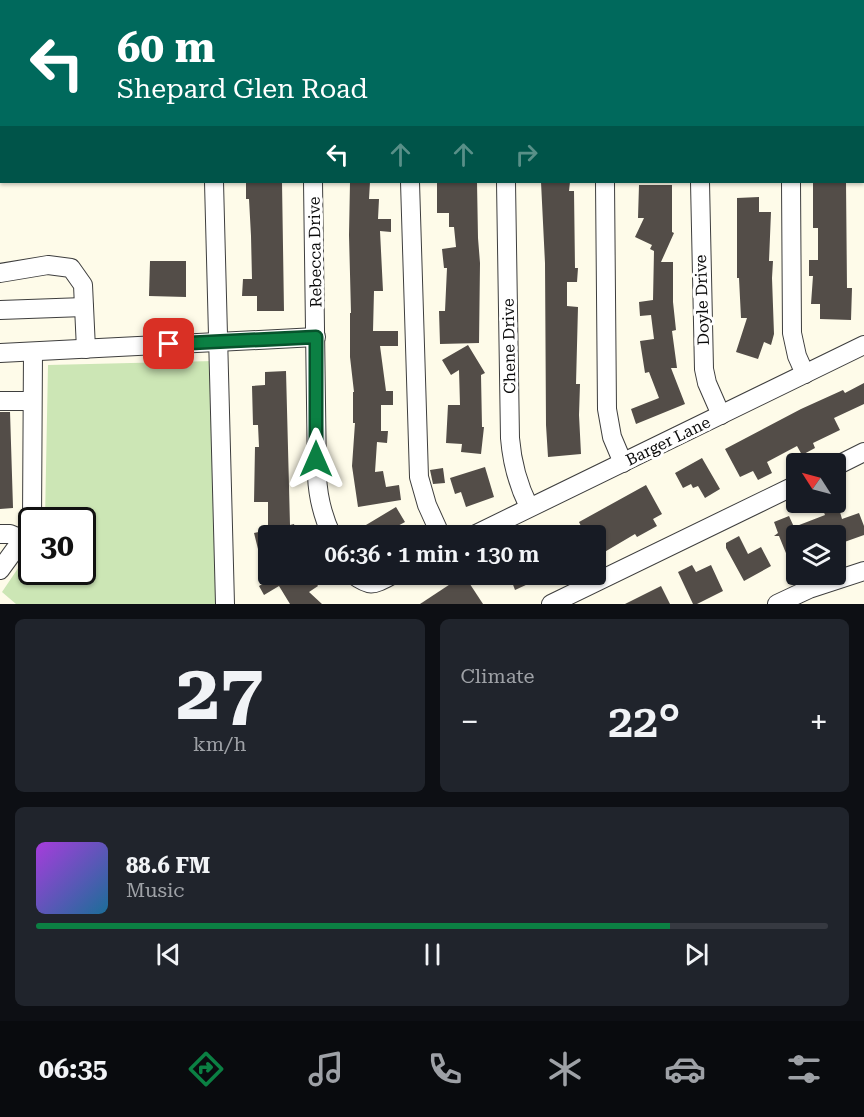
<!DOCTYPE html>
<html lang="en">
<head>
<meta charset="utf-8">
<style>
	:root { --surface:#171b24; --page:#20242c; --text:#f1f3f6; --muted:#9ea1a6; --line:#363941; --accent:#0b8043 }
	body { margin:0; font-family:"Roboto Serif",serif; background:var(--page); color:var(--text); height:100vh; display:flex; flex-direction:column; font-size:22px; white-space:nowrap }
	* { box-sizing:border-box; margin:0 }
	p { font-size:20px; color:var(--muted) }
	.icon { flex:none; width:33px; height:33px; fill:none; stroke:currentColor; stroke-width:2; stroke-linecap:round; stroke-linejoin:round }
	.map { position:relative; height:604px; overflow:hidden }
	.drawer { display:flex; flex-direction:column; gap:15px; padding:15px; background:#0d0f14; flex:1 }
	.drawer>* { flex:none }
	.top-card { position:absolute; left:0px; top:0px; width:864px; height:183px; box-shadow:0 2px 4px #0004; background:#00695c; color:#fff; overflow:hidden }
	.needle { width:39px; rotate:306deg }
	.buttons { position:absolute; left:786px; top:453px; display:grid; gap:12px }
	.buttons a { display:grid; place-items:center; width:60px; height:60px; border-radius:6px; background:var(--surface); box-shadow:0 2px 4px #0004; font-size:30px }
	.speed { position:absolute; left:18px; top:507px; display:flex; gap:12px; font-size:30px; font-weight:700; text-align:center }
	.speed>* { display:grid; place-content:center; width:78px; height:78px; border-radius:50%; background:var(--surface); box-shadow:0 2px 4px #0004; line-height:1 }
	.speed .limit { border:3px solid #111; border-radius:9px; background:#fff; color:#111 }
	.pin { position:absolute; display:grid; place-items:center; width:51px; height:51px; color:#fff; margin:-26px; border-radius:12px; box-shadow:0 3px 9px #0006 }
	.me { position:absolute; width:66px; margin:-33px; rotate:0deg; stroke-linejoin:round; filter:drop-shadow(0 0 4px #0008) }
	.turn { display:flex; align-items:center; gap:21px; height:126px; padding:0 18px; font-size:27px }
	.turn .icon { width:78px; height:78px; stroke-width:2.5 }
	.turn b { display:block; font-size:42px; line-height:51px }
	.lanes { display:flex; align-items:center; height:57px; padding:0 18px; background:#0003; justify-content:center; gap:30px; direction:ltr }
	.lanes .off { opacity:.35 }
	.big { font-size:45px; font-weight:600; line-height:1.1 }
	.drawer .card { flex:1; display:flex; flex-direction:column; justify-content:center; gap:9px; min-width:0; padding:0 21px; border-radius:9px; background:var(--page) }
	.drawer .dial { align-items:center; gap:0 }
	.dial b { font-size:78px; line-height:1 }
	.song { display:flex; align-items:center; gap:18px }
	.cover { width:72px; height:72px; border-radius:9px; background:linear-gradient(135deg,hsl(280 70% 55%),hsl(200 70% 35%)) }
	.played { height:6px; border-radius:3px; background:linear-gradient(90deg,var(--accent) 80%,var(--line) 80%) }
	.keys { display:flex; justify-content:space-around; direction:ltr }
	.heat { display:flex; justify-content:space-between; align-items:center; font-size:33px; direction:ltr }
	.drawer .tiles { flex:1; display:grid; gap:15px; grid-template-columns:1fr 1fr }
	.card:last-child { grid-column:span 2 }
	.trip { position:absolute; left:258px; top:525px; width:348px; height:60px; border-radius:6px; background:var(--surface); box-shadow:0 2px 4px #0004; font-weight:600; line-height:60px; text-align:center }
	.menu { display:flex; height:96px; justify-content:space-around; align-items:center; background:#090b0e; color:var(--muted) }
	.menu .icon { width:42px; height:42px }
	.menu .active { color:var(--accent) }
	.menu b { font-size:27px; color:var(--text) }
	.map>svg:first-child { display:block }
	.green { fill:#cce6b5 }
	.building { fill:#534d48 }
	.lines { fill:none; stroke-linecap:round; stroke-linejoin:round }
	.minor-casing { stroke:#3e3e3e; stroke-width:20 }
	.minor { stroke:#fff; stroke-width:18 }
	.route-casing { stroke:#07532c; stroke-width:15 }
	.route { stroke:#0b8043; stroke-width:10 }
	.labels { text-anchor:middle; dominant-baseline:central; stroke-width:6; stroke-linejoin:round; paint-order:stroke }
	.street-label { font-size:16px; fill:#0b0b0b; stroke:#fff }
</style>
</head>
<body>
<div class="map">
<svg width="864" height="604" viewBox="0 0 864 604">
	<rect width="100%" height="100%" fill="#fefbe9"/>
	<polygon class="green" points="214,361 219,604 16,604 2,592 31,549 32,572 82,572 82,520 45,520 48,365"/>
	<g class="building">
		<polygon points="253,182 282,182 284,311 257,311 257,296 242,296 243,279 252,279 251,236 249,199 246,199 246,183"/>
		<polygon points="350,182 370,182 369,199 379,199 378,219 391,219 391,232 380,231 383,291 374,291 373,331 398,331 398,346 380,346 386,391 393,391 393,405 381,405 381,431 388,431 387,443 377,442 375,472 383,471 386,487 399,485 401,500 358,507 352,466 355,423 353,423 353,392 354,392 350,357 350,313 351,313 349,235"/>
		<polygon points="437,182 477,182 478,238 480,263 479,343 440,344 439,311 445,311 447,268 444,268 442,249 456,247 454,227 449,227 449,213 437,213"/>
		<polygon points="541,182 570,182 569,191 574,191 575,268 578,268 577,282 567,282 567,306 578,307 576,384 580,384 579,415 581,454 548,457 546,425 545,263"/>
		<polygon points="813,182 846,182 847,288 852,288 851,320 820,319 820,304 811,304 813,276 809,276 809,260 818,260 818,228 813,228"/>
		<polygon points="639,185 672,185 672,232 674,233 661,262 673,262 673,302 676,330 672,331 677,368 671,368 685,404 636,424 631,409 659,398 649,372 645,373 640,341 654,339 651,315 640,316 639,302 653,300 654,251 650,249 652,245 635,237 644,218 638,218"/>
		<polygon points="759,197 759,212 771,212 769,261 773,261 772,278 774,334 771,345 764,342 758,359 736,352 747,318 741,318 739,278 737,278 737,198"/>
		<polygon points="150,261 186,261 186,297 149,296"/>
		<polygon points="468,345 485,373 481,375 482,427 484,427 481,454 461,452 462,444 446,443 448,405 460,405 459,370 451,375 442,360"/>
		<polygon points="286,371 290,525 294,524 297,536 268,536 268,546 258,549 254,533 268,530 268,502 254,502 255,447 259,447 258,425 253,425 252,386 265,385 265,372"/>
		<polygon points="864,383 864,404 834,418 840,430 813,443 815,448 802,455 797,446 767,462 772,473 758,480 753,471 740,477 725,449 801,409 843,390 845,393"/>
		<polygon points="0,412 10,412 13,508 0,509"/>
		<polygon points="702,458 720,489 705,498 698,486 693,488 691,484 683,488 675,473"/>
		<polygon points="485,467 494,497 466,507 461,492 455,494 450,478"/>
		<polygon points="443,468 445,483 433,484 430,470"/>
		<polygon points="646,485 662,514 653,519 657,526 637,537 635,534 596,557 596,536 586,536 579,522"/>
		<polygon points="838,505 842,519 859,513 864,526 864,535 836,545 836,536 796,536 796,555 788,558 779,536 774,536 778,533 774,522 789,516 794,527 825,515 823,510"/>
		<polygon points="396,507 405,522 394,528 398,536 372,536 366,525"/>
		<polygon points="739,536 748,554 761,547 771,566 744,581 726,548 726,543"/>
		<polygon points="692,565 696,572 711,565 723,591 697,604 693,604 678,572"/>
		<polygon points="271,574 310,574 318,586 309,592 322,604 290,604 279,586 264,595 259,586 272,578"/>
		<polygon points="509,574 523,574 528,584 515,590"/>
		<polygon points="464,575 483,604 420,604"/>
		<polygon points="661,586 670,604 625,604"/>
	</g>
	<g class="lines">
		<g class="minor-casing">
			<g id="minor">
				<polyline points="303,2 355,0"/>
				<polyline points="0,52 2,52"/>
				<polyline points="863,71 864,73"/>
				<polyline points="0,164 2,164"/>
				<polyline points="214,182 225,604"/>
				<path d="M313 182 317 476C318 498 322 515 332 536"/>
				<polyline points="410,182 419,477 427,505 441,536"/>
				<path d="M506 182 510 438C512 463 518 485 529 507"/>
				<polyline points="605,182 607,409 612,437 623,463"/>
				<polyline points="700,182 704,369 707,383 721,415"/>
				<polyline points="791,182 792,333 797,356 805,374"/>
				<polyline points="0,273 48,265 71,268 83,285 86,349"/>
				<polyline points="0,310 84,307"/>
				<polyline points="0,353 316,337"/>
				<polyline points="0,401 32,401"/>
				<polyline points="836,466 864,452"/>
				<polyline points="32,520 33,352"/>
				<polyline points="0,534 10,534 22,539"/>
				<polyline points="472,536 864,345"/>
				<polyline points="0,570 32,526"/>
				<path d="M352 574C371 588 373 585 394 574"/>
				<polyline points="551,604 796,485"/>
				<polyline points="777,604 809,589 864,571"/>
			</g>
		</g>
		<use href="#minor" class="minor"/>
	</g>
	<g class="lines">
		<g class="route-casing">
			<polyline id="route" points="169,344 316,337 316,459"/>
		</g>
		<use href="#route" class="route"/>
	</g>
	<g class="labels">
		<g class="street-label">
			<text transform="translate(315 252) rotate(-91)">Rebecca Drive</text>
			<text transform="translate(702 300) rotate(-92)">Doyle Drive</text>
			<text transform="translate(509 346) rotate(-91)">Chene Drive</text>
			<text transform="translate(668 441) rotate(-26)">Barger Lane</text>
		</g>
	</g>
</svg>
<div class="buttons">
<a><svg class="needle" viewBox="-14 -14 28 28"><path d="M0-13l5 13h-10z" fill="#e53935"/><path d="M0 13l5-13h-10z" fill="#9ea1a6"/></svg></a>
<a><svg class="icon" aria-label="layers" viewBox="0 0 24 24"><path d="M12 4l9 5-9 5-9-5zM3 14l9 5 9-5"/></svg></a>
</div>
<div class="speed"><div class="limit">30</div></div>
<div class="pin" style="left:169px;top:344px;background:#d93025"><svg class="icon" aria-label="arrive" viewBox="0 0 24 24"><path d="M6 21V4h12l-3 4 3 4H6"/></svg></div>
<svg class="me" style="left:316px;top:459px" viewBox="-20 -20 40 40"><path d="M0-17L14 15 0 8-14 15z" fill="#0b8043" stroke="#fff" stroke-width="4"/></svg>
<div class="trip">06:36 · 1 min · 130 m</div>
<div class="top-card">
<div class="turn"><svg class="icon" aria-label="left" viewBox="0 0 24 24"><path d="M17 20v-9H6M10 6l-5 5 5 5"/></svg><div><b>60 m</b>Shepard Glen Road</div></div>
<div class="lanes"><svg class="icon" aria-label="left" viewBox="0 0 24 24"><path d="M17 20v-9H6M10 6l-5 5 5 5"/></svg><svg class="icon off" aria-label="ahead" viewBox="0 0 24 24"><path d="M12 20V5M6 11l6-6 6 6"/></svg><svg class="icon off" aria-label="ahead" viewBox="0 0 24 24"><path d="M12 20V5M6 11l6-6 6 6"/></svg><svg class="icon off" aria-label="right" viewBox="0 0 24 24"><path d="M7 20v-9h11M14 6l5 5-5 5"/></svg></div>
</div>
</div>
<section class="drawer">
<div class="tiles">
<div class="card dial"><b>27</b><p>km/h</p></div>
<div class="card"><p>Climate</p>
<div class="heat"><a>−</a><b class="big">22°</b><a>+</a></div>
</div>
<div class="card">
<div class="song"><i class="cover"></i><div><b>88.6 FM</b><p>Music</p></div></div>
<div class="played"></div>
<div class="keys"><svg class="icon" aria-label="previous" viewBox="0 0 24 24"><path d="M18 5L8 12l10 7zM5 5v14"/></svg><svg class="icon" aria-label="pause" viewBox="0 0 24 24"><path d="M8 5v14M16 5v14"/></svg><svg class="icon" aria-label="next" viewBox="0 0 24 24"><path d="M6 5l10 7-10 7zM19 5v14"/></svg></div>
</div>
</div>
</section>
<nav class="menu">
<b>06:35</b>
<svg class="icon active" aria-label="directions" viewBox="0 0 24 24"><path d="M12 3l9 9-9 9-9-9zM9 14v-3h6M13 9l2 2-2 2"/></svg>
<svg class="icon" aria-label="music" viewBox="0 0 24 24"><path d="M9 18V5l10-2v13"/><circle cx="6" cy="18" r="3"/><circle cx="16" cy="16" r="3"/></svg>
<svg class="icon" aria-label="phone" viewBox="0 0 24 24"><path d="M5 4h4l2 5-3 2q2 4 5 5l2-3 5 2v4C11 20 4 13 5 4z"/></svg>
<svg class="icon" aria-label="climate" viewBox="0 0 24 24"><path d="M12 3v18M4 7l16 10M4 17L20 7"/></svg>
<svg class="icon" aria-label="car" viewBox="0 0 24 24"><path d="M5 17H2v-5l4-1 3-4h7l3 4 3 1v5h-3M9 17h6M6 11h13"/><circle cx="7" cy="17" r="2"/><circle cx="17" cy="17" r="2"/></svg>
<svg class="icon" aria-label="filters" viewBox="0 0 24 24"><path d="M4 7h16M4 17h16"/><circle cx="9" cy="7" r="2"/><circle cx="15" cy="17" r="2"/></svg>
</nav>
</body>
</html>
